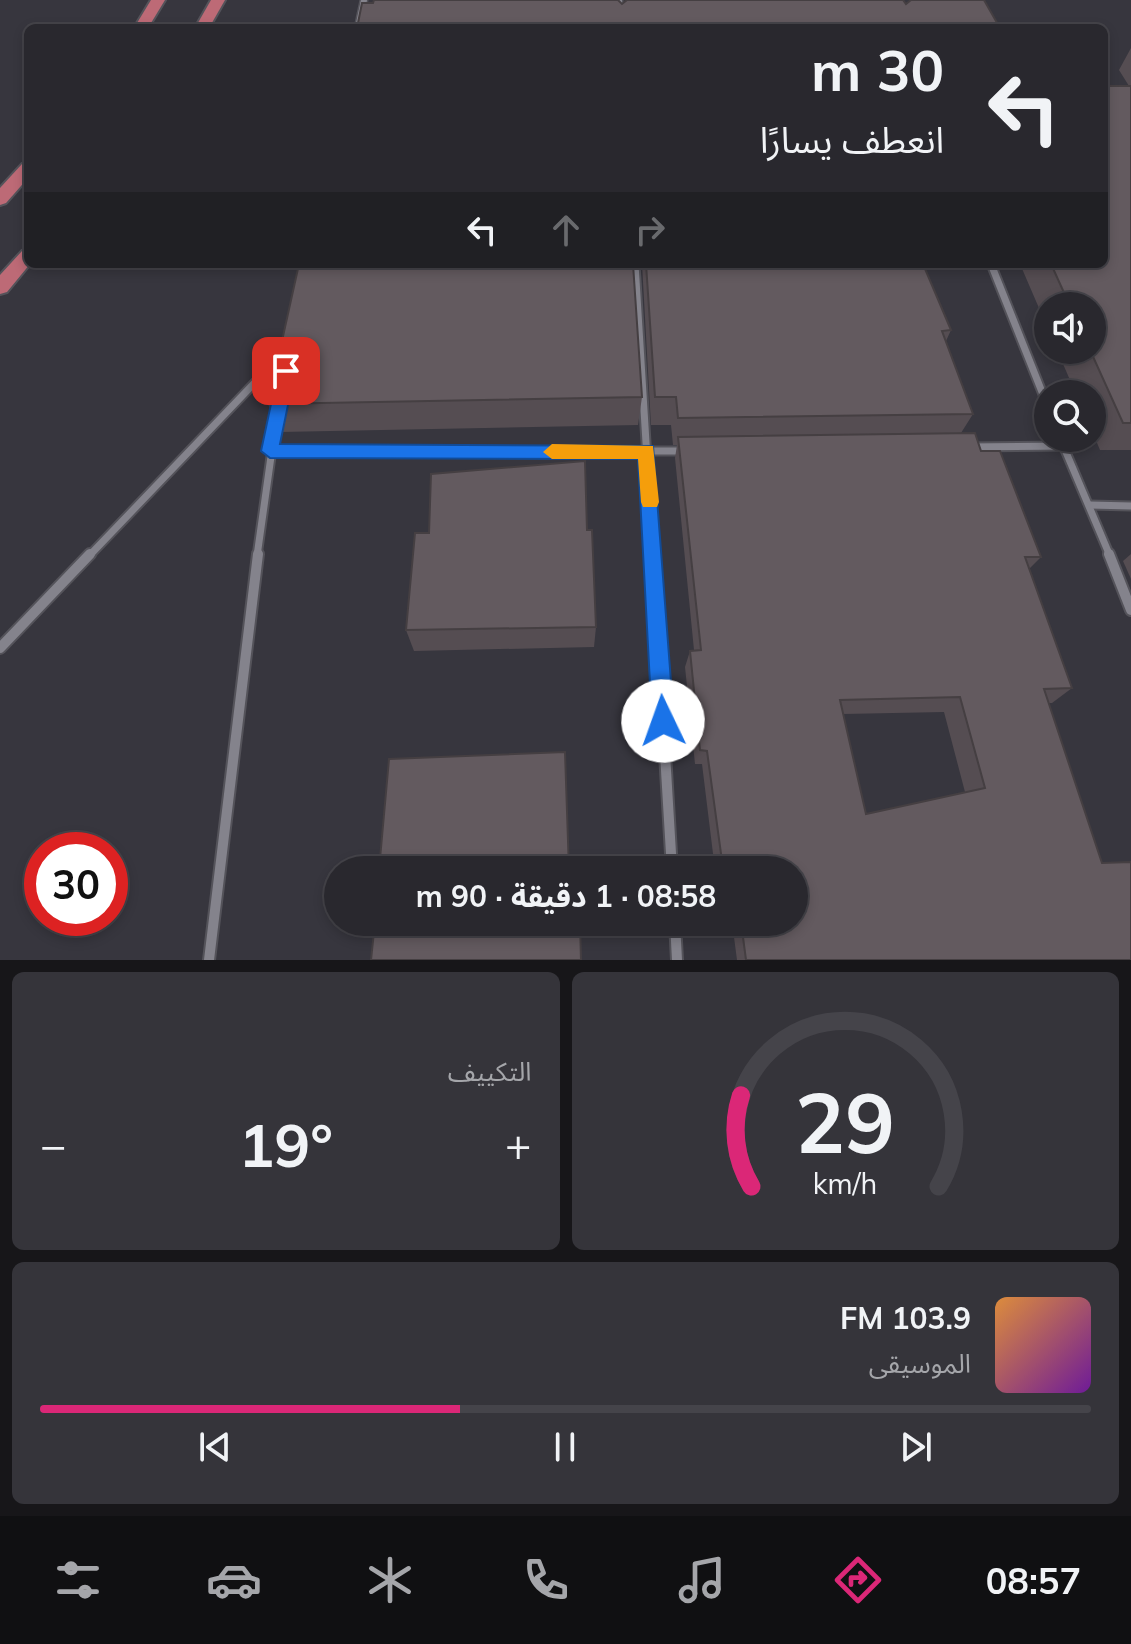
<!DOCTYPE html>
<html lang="ar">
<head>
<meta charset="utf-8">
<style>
	:root { --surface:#29282e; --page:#35343a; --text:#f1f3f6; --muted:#a5a6aa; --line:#45444a; --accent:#db2777 }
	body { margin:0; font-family:Mulish,"Noto Sans Arabic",sans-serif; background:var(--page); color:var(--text); direction:rtl; height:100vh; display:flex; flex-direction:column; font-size:30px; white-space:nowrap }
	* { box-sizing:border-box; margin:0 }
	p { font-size:26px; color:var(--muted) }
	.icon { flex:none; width:44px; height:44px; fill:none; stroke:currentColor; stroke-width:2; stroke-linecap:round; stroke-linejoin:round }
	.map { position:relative; height:960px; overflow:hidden; direction:ltr }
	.drawer { display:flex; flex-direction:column; gap:12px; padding:12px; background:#171619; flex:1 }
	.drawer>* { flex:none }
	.guide { position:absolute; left:24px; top:24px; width:1084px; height:244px; border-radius:12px; box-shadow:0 4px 12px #0003,0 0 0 2px var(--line); direction:rtl; background:#29282e; color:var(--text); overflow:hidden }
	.buttons { position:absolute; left:1034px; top:292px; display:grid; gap:16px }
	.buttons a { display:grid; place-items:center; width:72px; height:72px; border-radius:50%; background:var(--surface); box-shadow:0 4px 12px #0003,0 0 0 2px var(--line); font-size:40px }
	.speed { position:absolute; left:24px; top:832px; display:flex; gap:16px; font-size:40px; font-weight:700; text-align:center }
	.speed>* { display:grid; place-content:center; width:104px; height:104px; border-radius:50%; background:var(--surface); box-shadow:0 4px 12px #0003,0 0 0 2px var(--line); line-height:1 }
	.speed .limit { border:12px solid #d22; background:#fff; color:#111 }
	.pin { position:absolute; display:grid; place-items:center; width:68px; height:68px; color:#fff; margin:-34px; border-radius:16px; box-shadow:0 4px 12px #0006 }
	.me { position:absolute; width:88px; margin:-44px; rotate:357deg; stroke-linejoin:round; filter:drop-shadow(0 0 6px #0008) }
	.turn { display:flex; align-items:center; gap:28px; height:168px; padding:0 32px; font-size:36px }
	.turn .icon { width:104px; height:104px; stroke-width:2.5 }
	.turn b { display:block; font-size:56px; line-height:68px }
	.lanes { display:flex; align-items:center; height:76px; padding:0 32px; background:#0003; justify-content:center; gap:40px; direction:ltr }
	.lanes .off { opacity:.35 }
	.big { font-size:60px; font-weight:700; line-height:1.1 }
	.drawer .tile { flex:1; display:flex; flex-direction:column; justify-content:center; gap:12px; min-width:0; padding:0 28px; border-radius:12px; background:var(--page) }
	.drawer .dial { align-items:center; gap:0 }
	.dial svg { height:208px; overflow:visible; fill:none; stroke:var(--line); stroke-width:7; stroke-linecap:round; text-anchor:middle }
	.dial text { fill:var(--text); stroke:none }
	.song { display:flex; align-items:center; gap:24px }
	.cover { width:96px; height:96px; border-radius:12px; background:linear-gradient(135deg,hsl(30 70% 55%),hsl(280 70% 35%)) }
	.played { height:8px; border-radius:4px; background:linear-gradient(90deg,var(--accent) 40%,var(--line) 40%) }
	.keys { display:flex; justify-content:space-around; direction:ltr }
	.heat { display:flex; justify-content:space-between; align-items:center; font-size:44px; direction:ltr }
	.drawer .tiles { flex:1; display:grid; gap:12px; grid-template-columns:1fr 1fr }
	.tile:last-child { grid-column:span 2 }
	.trip { position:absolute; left:324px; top:856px; width:484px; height:80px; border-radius:40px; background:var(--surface); box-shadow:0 4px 12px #0003,0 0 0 2px var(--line); font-weight:700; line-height:80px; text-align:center; direction:rtl }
	.dock { display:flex; height:128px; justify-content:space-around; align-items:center; background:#101012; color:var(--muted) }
	.dock .icon { width:56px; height:56px }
	.dock .selected { color:var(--accent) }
	.dock b { font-size:36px; color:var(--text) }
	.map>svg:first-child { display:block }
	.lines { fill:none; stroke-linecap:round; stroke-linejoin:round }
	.minor-far2-casing { stroke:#54535a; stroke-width:9 }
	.minor-far1-casing { stroke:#54535a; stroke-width:11 }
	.minor-casing { stroke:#54535a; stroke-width:14 }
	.primary-casing { stroke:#54535a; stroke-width:4 }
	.minor-far2 { stroke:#84838c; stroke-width:6 }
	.minor-far1 { stroke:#84838c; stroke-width:7 }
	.minor { stroke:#84838c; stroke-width:10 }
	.primary { fill:#bd6a76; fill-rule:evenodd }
	.wall { fill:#554d52; fill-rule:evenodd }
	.building { fill:#635a5f; stroke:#453f42; stroke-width:2; fill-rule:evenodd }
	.route { fill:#1a73e8; stroke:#114b97; stroke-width:2 }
	.slow { fill:#f59e0b }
</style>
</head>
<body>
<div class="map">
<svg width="1131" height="960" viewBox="0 0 1131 960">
	<rect width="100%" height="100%" fill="#37363e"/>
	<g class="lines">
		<g class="minor-far2-casing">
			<g id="minor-far2">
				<polyline points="619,0 621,28"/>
				<polyline points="358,28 364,0"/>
			</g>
		</g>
		<g class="minor-far1-casing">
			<g id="minor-far1">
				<polyline points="635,264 653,556"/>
				<polyline points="991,264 1048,407"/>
				<polyline points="1060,438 1110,556"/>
				<polyline points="970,447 1064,446"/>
				<polyline points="270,451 685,451"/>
				<polyline points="1090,505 1131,506"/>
				<polyline points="89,556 286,350"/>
				<polyline points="257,556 277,414"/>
			</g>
		</g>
		<g class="minor-casing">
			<g id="minor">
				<polyline points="653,554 672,870"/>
				<polyline points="1109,554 1131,610"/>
				<polyline points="0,648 90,554"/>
				<polyline points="675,922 677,960"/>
				<polyline points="209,960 258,554"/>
			</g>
		</g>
		<g class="primary-casing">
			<g id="primary">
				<polygon points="151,0 165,0 148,28 134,28"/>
				<polygon points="211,0 225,0 209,28 195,28"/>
				<polygon points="28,163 28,178 6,203 0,205 0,188 22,164"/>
				<polygon points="28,249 28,264 30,264 7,292 0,294 0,275 22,251"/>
			</g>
		</g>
		<use href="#minor-far2" class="minor-far2"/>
		<use href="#minor-far1" class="minor-far1"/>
		<use href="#minor" class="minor"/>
		<use href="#primary" class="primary"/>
	</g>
	<g class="wall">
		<polygon points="1131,48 1131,450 1100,450 1092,431 1092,394 1076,394 1057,350 1092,350 1092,306 1048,306 1048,329 1020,264 1104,264 1129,86 1119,70"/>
		<path d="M642 264H923L951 330 946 341 973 414 961 433 981 451 1041 557 1029 569 1072 688 1052 703H1048L1131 960H737L732 922H794V870H715L702 764H695L685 667 690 651 694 650 675 458 677 445H673L671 425H651ZM944 712 965 792 866 814 843 714Z"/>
		<polygon points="642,397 638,425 280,432 268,404"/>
		<polygon points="587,530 596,627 594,647 414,651 406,630"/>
		<polygon points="1131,554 1131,579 1123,561"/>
	</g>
	<g class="building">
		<polygon points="374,0 618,0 622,4 627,0 903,0 906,4 911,0 984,0 1000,28 357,28 362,3 373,3"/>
		<polygon points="1104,86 1131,86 1131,423 1123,423 1090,350 1092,350 1092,306 1070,306 1051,264 1104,264"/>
		<polygon points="299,264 633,264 642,397 268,404"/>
		<polygon points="646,264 923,264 951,330 942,331 973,414 678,418 676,397 655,397"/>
		<path d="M975 433 981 451H1000L1041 557H1025L1072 688 1044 689 1102 863 1131 862V960H746L741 922H794V870H734L733 860 722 861 707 751 700 750 690 651 701 650 678 437ZM960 697 985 788 866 814 840 700Z"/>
		<polygon points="585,461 587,530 592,530 596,627 406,630 415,533 429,533 431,474"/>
		<polygon points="565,752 569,870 379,870 389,759"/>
		<polygon points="375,922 580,922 581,960 371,960"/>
	</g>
	<polygon class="route" points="286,364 295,371 280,444 653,446 674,721 671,728 663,731 655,728 652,721 638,459 270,458 261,451 278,371"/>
	<polygon class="slow" points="552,444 653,446 659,502 657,507 643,507 641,502 638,459 552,459 543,452"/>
</svg>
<div class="buttons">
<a><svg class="icon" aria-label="sound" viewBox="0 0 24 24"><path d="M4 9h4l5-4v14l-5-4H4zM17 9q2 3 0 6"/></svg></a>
<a><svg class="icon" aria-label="search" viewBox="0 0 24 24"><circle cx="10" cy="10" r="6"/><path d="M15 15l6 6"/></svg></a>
</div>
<div class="speed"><div class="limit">30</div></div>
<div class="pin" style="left:286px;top:371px;background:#d93025"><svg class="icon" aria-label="arrive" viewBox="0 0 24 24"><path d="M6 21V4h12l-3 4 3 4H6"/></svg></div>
<svg class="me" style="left:663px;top:721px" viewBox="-20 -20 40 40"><circle r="19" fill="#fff"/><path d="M0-13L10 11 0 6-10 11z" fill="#1a73e8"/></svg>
<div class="trip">08:58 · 1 دقيقة · 90 m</div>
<div class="guide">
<div class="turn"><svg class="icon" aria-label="left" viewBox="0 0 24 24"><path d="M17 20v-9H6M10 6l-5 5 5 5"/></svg><div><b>30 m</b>انعطف يسارًا</div></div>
<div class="lanes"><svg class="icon" aria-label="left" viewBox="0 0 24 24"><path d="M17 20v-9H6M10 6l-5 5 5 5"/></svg><svg class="icon off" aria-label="ahead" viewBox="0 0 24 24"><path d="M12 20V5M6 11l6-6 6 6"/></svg><svg class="icon off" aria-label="right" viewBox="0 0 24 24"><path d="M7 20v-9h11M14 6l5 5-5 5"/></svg></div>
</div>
</div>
<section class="drawer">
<div class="tiles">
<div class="tile dial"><svg viewBox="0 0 100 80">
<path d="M14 69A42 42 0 1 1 86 69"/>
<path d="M14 69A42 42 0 0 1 10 34" stroke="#db2777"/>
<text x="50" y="56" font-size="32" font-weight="700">29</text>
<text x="50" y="72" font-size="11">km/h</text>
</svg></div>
<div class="tile"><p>التكييف</p>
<div class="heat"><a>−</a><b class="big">19°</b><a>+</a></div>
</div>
<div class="tile">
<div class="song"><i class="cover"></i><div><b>103.9 FM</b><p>الموسيقى</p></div></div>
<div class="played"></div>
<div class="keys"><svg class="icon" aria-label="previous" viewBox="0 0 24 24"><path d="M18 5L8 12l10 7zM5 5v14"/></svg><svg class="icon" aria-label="pause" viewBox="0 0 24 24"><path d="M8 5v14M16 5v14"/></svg><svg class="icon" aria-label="next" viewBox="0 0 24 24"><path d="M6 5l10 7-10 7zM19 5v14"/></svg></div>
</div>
</div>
</section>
<nav class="dock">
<b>08:57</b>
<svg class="icon selected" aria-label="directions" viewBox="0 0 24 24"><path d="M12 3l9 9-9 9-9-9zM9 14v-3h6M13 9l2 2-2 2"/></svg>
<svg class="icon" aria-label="music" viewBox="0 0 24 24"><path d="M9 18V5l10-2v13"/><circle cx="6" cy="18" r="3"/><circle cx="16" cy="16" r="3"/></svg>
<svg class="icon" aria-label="phone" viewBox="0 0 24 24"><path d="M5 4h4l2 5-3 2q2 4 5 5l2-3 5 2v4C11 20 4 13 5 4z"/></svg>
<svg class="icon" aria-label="climate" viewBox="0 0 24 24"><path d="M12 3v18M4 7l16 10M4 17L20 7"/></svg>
<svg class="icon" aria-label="car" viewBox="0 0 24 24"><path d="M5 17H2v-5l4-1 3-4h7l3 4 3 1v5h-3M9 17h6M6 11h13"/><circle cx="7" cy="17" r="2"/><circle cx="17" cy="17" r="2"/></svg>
<svg class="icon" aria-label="filters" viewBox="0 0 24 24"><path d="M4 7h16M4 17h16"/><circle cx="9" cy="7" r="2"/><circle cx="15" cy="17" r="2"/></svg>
</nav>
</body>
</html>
